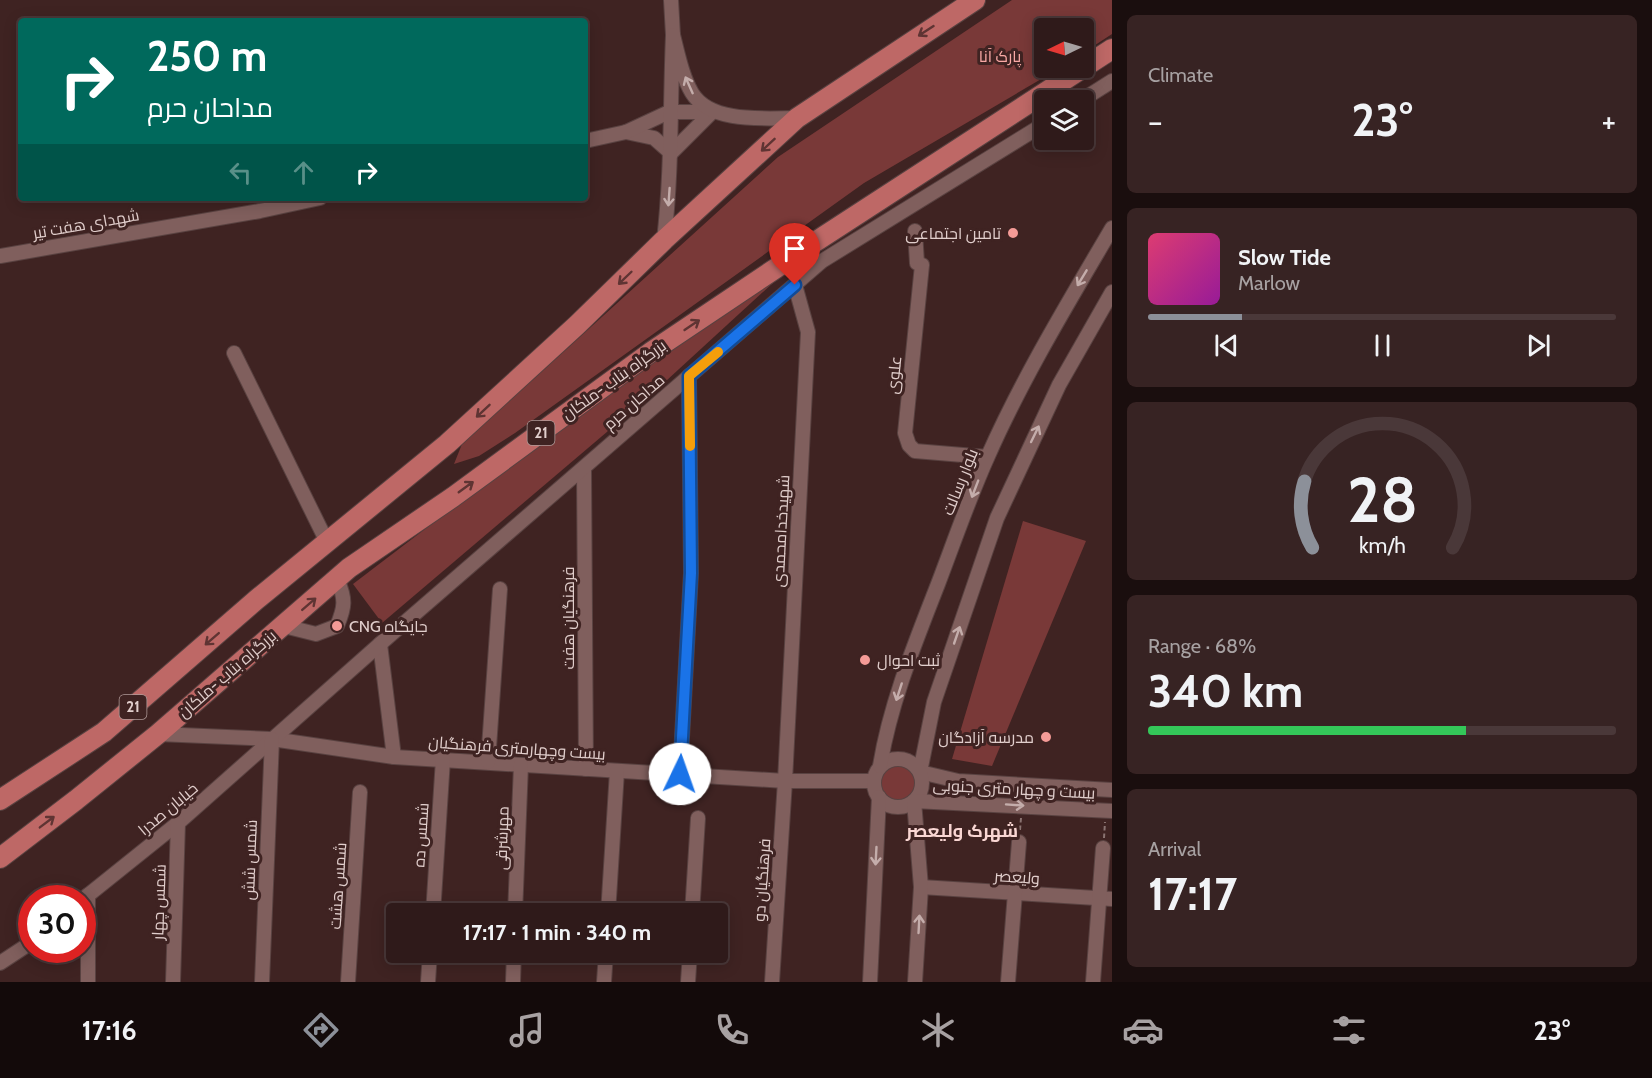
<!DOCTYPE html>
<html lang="en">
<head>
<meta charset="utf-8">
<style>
	:root { --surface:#2f1a1a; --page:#372323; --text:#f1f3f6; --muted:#a7a1a2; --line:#4a3839; --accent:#8c9099 }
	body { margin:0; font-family:Cabin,Cairo,sans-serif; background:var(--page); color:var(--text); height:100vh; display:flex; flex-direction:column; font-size:22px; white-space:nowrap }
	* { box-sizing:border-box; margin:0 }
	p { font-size:20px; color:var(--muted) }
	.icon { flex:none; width:33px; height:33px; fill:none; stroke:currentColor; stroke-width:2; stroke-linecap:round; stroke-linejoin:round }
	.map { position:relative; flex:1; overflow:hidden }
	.sheet { display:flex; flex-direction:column; gap:15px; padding:15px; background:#1a0e0e; width:540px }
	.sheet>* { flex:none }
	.banner { position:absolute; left:18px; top:18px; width:570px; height:183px; border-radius:6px; box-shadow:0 3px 15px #0003,0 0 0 2px var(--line); background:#00695c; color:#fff; overflow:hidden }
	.needle { width:39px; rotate:265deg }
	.fabs { position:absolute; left:1034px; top:18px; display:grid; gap:12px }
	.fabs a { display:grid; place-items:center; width:60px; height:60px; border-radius:6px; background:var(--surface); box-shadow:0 3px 15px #0003,0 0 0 2px var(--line); font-size:30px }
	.speed { position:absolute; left:18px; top:885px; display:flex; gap:12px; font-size:30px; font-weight:700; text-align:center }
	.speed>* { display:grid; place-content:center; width:78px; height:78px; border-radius:50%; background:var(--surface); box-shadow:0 3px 15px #0003,0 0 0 2px var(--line); line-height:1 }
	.speed .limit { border:9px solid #d22; background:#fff; color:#111 }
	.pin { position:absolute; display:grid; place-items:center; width:51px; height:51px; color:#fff; margin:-62px -26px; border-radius:50% 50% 50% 0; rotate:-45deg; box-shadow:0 0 6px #0007 }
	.pin .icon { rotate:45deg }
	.me { position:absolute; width:66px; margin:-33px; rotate:3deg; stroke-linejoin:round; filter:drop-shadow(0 0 4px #0008) }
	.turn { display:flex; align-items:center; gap:21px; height:126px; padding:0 30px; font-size:27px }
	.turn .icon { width:78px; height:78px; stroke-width:2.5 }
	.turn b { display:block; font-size:42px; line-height:51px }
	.lanes { display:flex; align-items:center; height:57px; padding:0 30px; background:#0003; justify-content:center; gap:30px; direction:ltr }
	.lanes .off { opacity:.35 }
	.big { font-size:45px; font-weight:700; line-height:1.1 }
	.sheet .widget { flex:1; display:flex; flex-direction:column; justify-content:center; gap:9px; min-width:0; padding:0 21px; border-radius:9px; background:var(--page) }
	.sheet .dial { align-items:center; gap:0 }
	.dial svg { height:156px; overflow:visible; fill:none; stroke:var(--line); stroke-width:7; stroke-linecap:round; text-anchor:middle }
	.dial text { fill:var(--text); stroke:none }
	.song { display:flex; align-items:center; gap:18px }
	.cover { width:72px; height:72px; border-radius:9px; background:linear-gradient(135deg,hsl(340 70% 55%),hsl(300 70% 35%)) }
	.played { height:6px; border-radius:3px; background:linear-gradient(90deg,var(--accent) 20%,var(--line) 20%) }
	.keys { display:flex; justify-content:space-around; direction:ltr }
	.heat { display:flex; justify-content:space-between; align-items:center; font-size:33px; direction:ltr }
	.charge { height:9px; border-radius:4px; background:linear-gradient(90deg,#34c759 68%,var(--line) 0) }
	.trip { position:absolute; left:386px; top:903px; width:342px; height:60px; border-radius:6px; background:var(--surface); box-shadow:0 3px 15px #0003,0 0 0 2px var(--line); font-weight:700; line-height:60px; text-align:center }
	.tab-bar { display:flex; height:96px; justify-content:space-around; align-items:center; background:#130a0a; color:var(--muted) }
	.tab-bar .icon { width:42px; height:42px }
	.tab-bar .on { color:var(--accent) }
	.tab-bar b { font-size:27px; color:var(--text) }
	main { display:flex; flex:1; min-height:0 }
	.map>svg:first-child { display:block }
	.green { fill:#793938 }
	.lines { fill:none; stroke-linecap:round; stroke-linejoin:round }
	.minor-casing { stroke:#594241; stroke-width:16 }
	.highway-casing { stroke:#594241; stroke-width:22 }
	.path { stroke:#8a7371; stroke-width:2; stroke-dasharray:4.5 3; stroke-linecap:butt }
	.minor { stroke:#805f5d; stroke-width:14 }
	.highway { stroke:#be6866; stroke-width:20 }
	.oneway { stroke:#5f3433 }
	.oneway2 { stroke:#c4adab }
	.route-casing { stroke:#114b97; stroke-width:15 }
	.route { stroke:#1a73e8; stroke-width:10 }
	.slow { stroke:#f59e0b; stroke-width:10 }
	.poi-dot { fill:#f59b97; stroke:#3f2322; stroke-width:2 }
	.labels { text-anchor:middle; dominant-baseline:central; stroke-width:6; stroke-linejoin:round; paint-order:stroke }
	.shield { fill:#3f2322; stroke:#b09b99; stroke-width:1.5 }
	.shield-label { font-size:15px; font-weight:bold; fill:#e1cecc }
	.park-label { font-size:16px; fill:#faa9a5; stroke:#3f2322 }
	.street-label { font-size:16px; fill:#e1cecc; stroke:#3f2322 }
	.poi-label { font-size:16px; fill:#e1cecc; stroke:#3f2322; text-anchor:end }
	.neighbourhood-label { font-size:18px; font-weight:bold; fill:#f9d6d3; stroke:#3f2322 }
</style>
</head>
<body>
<main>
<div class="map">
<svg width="1112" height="982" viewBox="0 0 1112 982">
	<rect width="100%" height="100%" fill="#3f2322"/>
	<g class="green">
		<polygon points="1012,0 1112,0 1112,34 1083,53 1083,28 1044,28 1044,68 1060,68 864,183 515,433 479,456 454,464 462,444 778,157"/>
		<polygon points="799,259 654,392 382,623 353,584 539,442"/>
		<polygon points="1023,521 1086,541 992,766 952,759"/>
		<circle cx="898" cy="782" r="18"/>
	</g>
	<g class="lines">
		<g class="minor-casing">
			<g id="minor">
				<polyline points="671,0 673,35"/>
				<polyline points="1082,100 1112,81"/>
				<polyline points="626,132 654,138 671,153"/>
				<polyline points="585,141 626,132 669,112 712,112"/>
				<polyline points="671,153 712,112"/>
				<polyline points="915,231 917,263 922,265 905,433 909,445 915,451 987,457"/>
				<path d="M664 240C672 172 670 104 673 35 678 54 682 76 692 93 711 124 766 118 797 118"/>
				<polyline points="0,256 260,211 320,198"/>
				<polyline points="1112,292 1059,385 997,518 934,702 920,772 958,781 1112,790"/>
				<polyline points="234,353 327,542"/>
				<polyline points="584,468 586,769"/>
				<path d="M284 626 316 634 337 626C345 607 346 599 337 579"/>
				<polyline points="380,644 394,757"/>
				<polyline points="158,734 272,739 394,757 785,781 874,781"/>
				<circle cx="898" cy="783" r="24"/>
				<polyline points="488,762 500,589"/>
				<path d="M880 766C890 704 915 643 938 584 954 542 969 498 988 456 1023 377 1068 303 1112 228"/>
				<polyline points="680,774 691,573 689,376"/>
				<polyline points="921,887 1112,899"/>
				<polyline points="82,900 178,823 380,644 822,261 1044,124"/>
				<polyline points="433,914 443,759"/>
				<polyline points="515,914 521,765"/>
				<polyline points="608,914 617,771"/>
				<polyline points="692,914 698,818"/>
				<polyline points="0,963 32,942"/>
				<polyline points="88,982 88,895"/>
				<polyline points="173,982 178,823"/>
				<polyline points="262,982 272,739"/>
				<polyline points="348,982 360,792"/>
				<polyline points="428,982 430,952"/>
				<polyline points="513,982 514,952"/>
				<polyline points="604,982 606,952"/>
				<polyline points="688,982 690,952"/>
				<polyline points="772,982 785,781 808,332 795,285"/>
				<polyline points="870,982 879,797"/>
				<polyline points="915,982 921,887 914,801 1112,811"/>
				<polyline points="1008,982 1019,842"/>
				<polyline points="1093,982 1103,848"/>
			</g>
		</g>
		<g class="highway-casing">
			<g id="highway">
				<polyline points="0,800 104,732 256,600 447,444 577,325 664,240 797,118 975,0"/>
				<polyline points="0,858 76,800 158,734 349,568 453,497 651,352 815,242 1112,49"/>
			</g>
		</g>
		<g class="path">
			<polyline points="1020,830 1021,818"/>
			<polyline points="1104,838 1105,822"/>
		</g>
		<use href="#minor" class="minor"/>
		<use href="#highway" class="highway"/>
	</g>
	<defs><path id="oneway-shaft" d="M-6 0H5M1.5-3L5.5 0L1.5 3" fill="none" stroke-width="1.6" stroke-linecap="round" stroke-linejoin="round" transform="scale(1.5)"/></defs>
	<g class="oneway">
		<use href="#oneway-shaft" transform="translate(926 31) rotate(147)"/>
		<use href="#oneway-shaft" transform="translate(768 145) rotate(137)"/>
		<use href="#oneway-shaft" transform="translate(625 278) rotate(136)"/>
		<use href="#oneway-shaft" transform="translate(692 325) rotate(-34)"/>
		<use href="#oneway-shaft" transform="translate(483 411) rotate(137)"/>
		<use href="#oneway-shaft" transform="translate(466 487) rotate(-36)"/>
		<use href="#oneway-shaft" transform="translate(309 604) rotate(-41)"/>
		<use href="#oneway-shaft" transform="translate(212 639) rotate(139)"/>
		<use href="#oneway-shaft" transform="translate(47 822) rotate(-37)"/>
	</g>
	<g class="oneway2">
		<use href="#oneway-shaft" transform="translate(689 85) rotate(-114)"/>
		<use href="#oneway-shaft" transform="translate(669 197) rotate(94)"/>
		<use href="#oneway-shaft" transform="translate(1082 278) rotate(121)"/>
		<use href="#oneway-shaft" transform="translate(1035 434) rotate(-64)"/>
		<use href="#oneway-shaft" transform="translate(975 489) rotate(111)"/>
		<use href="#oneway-shaft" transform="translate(957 635) rotate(-71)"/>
		<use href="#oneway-shaft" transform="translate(899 692) rotate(108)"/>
		<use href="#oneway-shaft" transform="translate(1015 805) rotate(4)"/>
		<use href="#oneway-shaft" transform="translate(876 856) rotate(93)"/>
		<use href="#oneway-shaft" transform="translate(919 924) rotate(-87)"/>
	</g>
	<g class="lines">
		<g class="route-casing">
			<polyline id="route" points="680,774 691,573 689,376 795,285"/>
		</g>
		<use href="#route" class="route"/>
		<polyline class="slow" points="690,446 689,376 718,352"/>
	</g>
	<g class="poi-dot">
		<circle cx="1013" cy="233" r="6"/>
		<circle cx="337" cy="626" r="6"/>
		<circle cx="865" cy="660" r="6"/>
		<circle cx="1046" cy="737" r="6"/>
	</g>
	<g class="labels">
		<g class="shield">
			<rect x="527.5" y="421" width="27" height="24" rx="4.5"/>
			<rect x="119.5" y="695" width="27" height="24" rx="4.5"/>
		</g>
		<g class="shield-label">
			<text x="541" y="433">21</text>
			<text x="133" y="707">21</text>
		</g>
		<g class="park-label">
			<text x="1000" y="56">پارک آنا</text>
		</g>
		<g class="street-label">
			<text transform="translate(86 224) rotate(-10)">شهدای هفت تیر</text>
			<text transform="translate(894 375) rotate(-84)">علوی</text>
			<text transform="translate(614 380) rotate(-36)">بزرگراه بناب -ملکان</text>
			<text transform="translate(634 402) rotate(-41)">مداحان حرم</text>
			<text transform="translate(960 482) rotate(-68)">بلوار رسالت</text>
			<text transform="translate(781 531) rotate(-87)">شهیدخدامحمدی</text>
			<text transform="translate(568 618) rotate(-90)">فرهنگیان هفت</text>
			<text transform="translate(227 674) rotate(-41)">بزرگراه بناب -ملکان</text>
			<text transform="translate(517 748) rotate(4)">بیست وچهارمتری فرهنگیان</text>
			<text transform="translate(1014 789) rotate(3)">بیست و چهار متری جنوبی</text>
			<text transform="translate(168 809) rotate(-40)">خیابان صدرا</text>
			<text transform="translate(421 835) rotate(-86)">شمس ده</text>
			<text transform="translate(502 838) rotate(-88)">مهرشرقی</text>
			<text transform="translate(250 860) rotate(-88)">شمس شش</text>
			<text transform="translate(1017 877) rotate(4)">ولیعصر</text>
			<text transform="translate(762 880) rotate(-86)">فرهنگیان دو</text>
			<text transform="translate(338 886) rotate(-86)">شمس هشت</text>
			<text transform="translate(159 902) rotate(-88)">شمس چهار</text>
		</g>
		<g class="poi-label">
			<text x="1001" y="233">تامین اجتماعی</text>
			<text x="349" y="626" text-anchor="start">CNG جایگاه</text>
			<text x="877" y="660" text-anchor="start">ثبت احوال</text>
			<text x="1034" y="737">مدرسه آزادگان</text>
		</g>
		<g class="neighbourhood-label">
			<text x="962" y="831">شهرک ولیعصر</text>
		</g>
	</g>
</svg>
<div class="fabs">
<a><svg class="needle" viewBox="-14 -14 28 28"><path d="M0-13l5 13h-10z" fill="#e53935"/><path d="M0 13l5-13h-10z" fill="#a7a1a2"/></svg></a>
<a><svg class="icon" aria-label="layers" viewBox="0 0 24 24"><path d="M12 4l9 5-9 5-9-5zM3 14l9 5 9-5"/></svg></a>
</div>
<div class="speed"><div class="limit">30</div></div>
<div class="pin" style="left:795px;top:285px;background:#d93025"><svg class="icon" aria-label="arrive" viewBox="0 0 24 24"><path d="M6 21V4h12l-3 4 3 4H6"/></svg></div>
<svg class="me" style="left:680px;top:774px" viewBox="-20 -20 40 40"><circle r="19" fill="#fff"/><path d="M0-13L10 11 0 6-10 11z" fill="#1a73e8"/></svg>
<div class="trip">17:17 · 1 min · 340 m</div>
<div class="banner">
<div class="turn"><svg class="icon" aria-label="right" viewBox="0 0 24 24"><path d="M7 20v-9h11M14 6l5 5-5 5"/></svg><div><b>250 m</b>مداحان حرم</div></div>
<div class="lanes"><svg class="icon off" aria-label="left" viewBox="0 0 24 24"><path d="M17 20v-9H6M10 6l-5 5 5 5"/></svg><svg class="icon off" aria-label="ahead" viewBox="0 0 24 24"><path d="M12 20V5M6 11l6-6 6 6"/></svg><svg class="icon" aria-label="right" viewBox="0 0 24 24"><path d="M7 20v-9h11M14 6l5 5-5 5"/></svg></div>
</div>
</div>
<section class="sheet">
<div class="widget"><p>Climate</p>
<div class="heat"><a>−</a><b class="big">23°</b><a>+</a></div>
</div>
<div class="widget">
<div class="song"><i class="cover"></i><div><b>Slow Tide</b><p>Marlow</p></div></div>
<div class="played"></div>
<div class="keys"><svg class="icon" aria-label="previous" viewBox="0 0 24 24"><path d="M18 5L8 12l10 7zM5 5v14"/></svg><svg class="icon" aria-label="pause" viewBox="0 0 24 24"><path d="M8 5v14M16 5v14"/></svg><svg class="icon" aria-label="next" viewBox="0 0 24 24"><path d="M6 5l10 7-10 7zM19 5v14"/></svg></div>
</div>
<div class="widget dial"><svg viewBox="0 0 100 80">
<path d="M14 69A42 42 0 1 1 86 69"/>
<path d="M14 69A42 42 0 0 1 10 35" stroke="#8c9099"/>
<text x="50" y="56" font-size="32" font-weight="700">28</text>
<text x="50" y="72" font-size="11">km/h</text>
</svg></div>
<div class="widget"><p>Range · 68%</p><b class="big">340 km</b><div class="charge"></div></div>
<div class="widget"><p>Arrival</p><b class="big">17:17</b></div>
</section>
</main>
<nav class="tab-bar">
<b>17:16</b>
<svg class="icon on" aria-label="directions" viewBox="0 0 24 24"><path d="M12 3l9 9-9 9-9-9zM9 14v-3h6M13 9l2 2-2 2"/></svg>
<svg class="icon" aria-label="music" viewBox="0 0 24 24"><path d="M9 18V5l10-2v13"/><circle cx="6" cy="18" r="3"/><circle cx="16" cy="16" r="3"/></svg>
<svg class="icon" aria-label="phone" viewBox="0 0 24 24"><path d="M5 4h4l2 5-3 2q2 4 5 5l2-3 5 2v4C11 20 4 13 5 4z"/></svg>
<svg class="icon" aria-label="climate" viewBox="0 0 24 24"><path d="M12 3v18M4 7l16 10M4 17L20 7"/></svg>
<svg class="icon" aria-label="car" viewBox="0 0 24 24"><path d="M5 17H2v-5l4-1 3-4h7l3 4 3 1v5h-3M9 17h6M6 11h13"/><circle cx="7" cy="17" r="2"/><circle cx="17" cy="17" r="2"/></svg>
<svg class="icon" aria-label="filters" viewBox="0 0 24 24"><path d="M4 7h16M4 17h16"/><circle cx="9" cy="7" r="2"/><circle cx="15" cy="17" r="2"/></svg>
<b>23°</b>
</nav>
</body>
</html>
